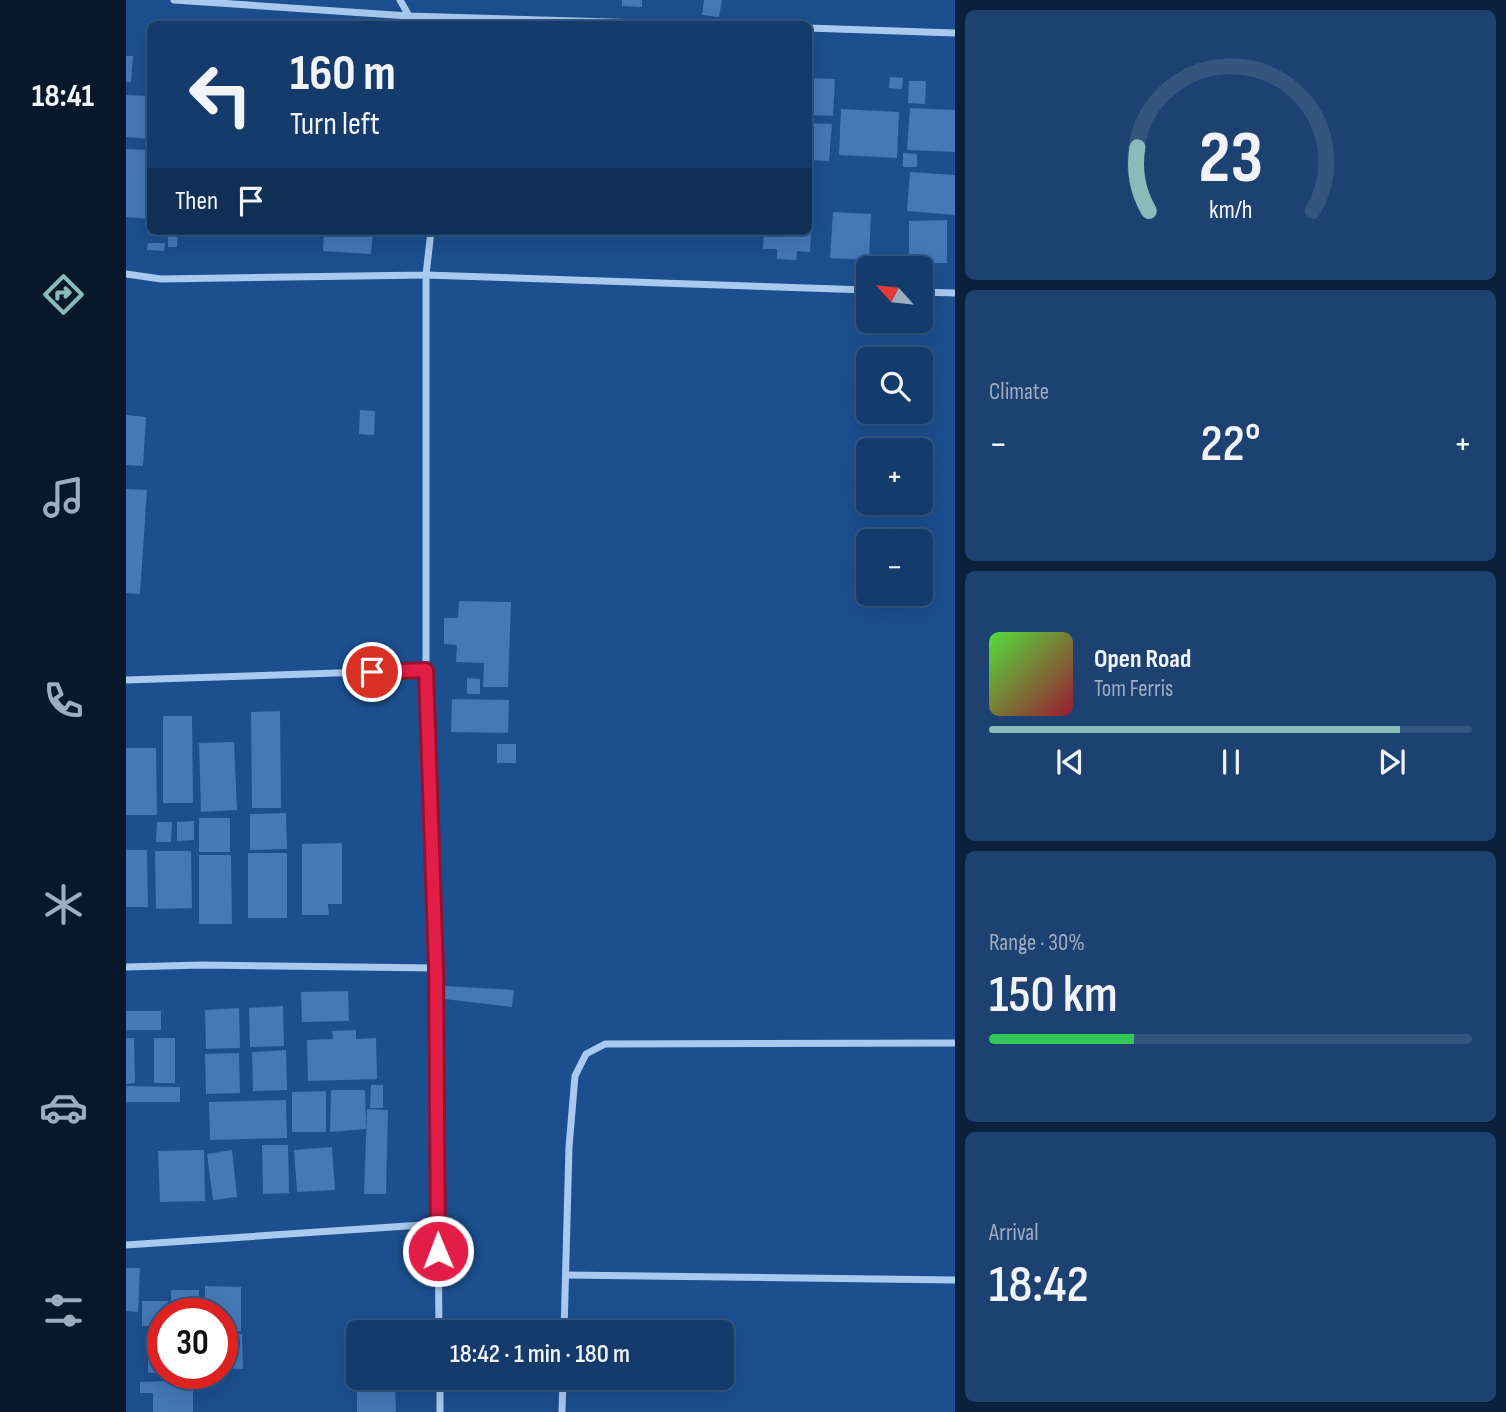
<!DOCTYPE html>
<html lang="en">
<head>
<meta charset="utf-8">
<style>
	:root { --surface:#143b6b; --page:#1d4271; --text:#f1f3f6; --muted:#9dadc1; --line:#33557e; --accent:#8bbbb9 }
	body { margin:0; font-family:"Sofia Sans Condensed",sans-serif; background:var(--page); color:var(--text); height:100vh; display:flex; flex-direction:column; font-size:26px; white-space:nowrap }
	* { box-sizing:border-box; margin:0 }
	p { font-size:23px; color:var(--muted) }
	.icon { flex:none; width:38px; height:38px; fill:none; stroke:currentColor; stroke-width:2; stroke-linecap:round; stroke-linejoin:round }
	.map { position:relative; flex:1; overflow:hidden }
	.panel { display:flex; flex-direction:column; gap:10px; padding:10px; background:#0b203b; width:551px }
	.panel>* { flex:none }
	.banner { position:absolute; left:21px; top:21px; width:665px; height:214px; border-radius:10px; box-shadow:0 7px 28px #0002,0 0 0 2px var(--line); background:#143b6b; color:var(--text); overflow:hidden }
	.needle { width:46px; rotate:297deg }
	.buttons { position:absolute; left:730px; top:256px; display:grid; gap:14px }
	.buttons a { display:grid; place-items:center; width:77px; height:77px; border-radius:10px; background:var(--surface); box-shadow:0 7px 28px #0002,0 0 0 2px var(--line); font-size:35px }
	.speed { position:absolute; left:21px; top:1298px; display:flex; gap:14px; font-size:35px; font-weight:700; text-align:center }
	.speed>* { display:grid; place-content:center; width:91px; height:91px; border-radius:50%; background:var(--surface); box-shadow:0 7px 28px #0002,0 0 0 2px var(--line); line-height:1 }
	.speed .limit { border:10px solid #d22; background:#fff; color:#111 }
	.pin { position:absolute; display:grid; place-items:center; width:60px; height:60px; color:#fff; margin:-30px; border:4px solid #fff; border-radius:50%; box-shadow:0 2px 7px #0007 }
	.me { position:absolute; width:77px; margin:-38px; rotate:359deg; stroke-linejoin:round; filter:drop-shadow(0 0 5px #0008) }
	.turn { display:flex; align-items:center; gap:24px; height:147px; padding:0 28px; font-size:32px }
	.turn .icon { width:91px; height:91px; stroke-width:2.5 }
	.turn b { display:block; font-size:49px; line-height:60px }
	.then { display:flex; align-items:center; height:66px; padding:0 28px; background:#0003; gap:14px; font-size:26px }
	.big { font-size:52px; font-weight:600; line-height:1.1 }
	.panel .tile { flex:1; display:flex; flex-direction:column; justify-content:center; gap:10px; min-width:0; padding:0 24px; border-radius:10px; background:var(--page) }
	.panel .dial { align-items:center; gap:0 }
	.dial svg { height:182px; overflow:visible; fill:none; stroke:var(--line); stroke-width:7; stroke-linecap:round; text-anchor:middle }
	.dial text { fill:var(--text); stroke:none }
	.song { display:flex; align-items:center; gap:21px }
	.cover { width:84px; height:84px; border-radius:10px; background:linear-gradient(135deg,hsl(110 70% 55%),hsl(350 70% 35%)) }
	.played { height:7px; border-radius:4px; background:linear-gradient(90deg,var(--accent) 85%,var(--line) 85%) }
	.keys { display:flex; justify-content:space-around; direction:ltr }
	.heat { display:flex; justify-content:space-between; align-items:center; font-size:38px; direction:ltr }
	.charge { height:10px; border-radius:5px; background:linear-gradient(90deg,#34c759 30%,var(--line) 0) }
	.trip { position:absolute; left:220px; top:1320px; width:388px; height:70px; border-radius:10px; background:var(--surface); box-shadow:0 7px 28px #0002,0 0 0 2px var(--line); font-weight:600; line-height:70px; text-align:center }
	main { display:flex; flex:1; min-height:0 }
	.tab-bar { display:flex; flex-direction:column; width:126px; justify-content:space-around; align-items:center; background:#08182b; color:var(--muted) }
	.tab-bar .icon { width:49px; height:49px }
	.tab-bar .active { color:var(--accent) }
	.tab-bar b { font-size:32px; color:var(--text) }
	.map>svg:first-child { display:block }
	.building { fill:#4478b7 }
	.lines { fill:none; stroke-linecap:round; stroke-linejoin:round }
	.minor { stroke:#a9c9ee; stroke-width:7 }
	.route-casing { stroke:#92132f; stroke-width:18 }
	.route { stroke:#e11d48; stroke-width:12 }
</style>
</head>
<body>
<main>
<nav class="tab-bar">
<b>18:41</b>
<svg class="icon active" aria-label="directions" viewBox="0 0 24 24"><path d="M12 3l9 9-9 9-9-9zM9 14v-3h6M13 9l2 2-2 2"/></svg>
<svg class="icon" aria-label="music" viewBox="0 0 24 24"><path d="M9 18V5l10-2v13"/><circle cx="6" cy="18" r="3"/><circle cx="16" cy="16" r="3"/></svg>
<svg class="icon" aria-label="phone" viewBox="0 0 24 24"><path d="M5 4h4l2 5-3 2q2 4 5 5l2-3 5 2v4C11 20 4 13 5 4z"/></svg>
<svg class="icon" aria-label="climate" viewBox="0 0 24 24"><path d="M12 3v18M4 7l16 10M4 17L20 7"/></svg>
<svg class="icon" aria-label="car" viewBox="0 0 24 24"><path d="M5 17H2v-5l4-1 3-4h7l3 4 3 1v5h-3M9 17h6M6 11h13"/><circle cx="7" cy="17" r="2"/><circle cx="17" cy="17" r="2"/></svg>
<svg class="icon" aria-label="filters" viewBox="0 0 24 24"><path d="M4 7h16M4 17h16"/><circle cx="9" cy="7" r="2"/><circle cx="15" cy="17" r="2"/></svg>
</nav>
<div class="map">
<svg width="829" height="1412" viewBox="0 0 829 1412">
	<rect width="100%" height="100%" fill="#1b4f8f"/>
	<g class="building">
		<polygon points="496,0 516,0 516,7 496,6"/>
		<polygon points="578,0 596,0 593,17 576,15"/>
		<polygon points="0,56 7,56 5,82 0,82"/>
		<polygon points="764,77 777,78 776,89 763,88"/>
		<polygon points="682,78 709,79 707,116 682,115"/>
		<polygon points="783,81 800,81 799,104 782,103"/>
		<polygon points="0,95 24,96 24,139 0,137"/>
		<polygon points="784,108 829,110 829,152 781,150"/>
		<polygon points="715,109 773,112 771,158 713,155"/>
		<polygon points="682,123 706,124 703,161 682,160"/>
		<polygon points="0,149 24,150 24,219 0,217"/>
		<polygon points="777,153 791,154 791,167 777,167"/>
		<polygon points="784,172 829,175 829,215 781,211"/>
		<polygon points="682,187 688,188 684,252 671,251 670,260 651,259 651,249 637,249 638,231 682,231"/>
		<polygon points="707,212 745,214 743,260 704,258"/>
		<polygon points="821,220 821,263 783,263 783,221"/>
		<polygon points="42,231 52,232 51,247 42,247"/>
		<polygon points="198,231 247,231 245,254 197,251"/>
		<polygon points="22,243 39,243 38,251 21,250"/>
		<polygon points="234,410 249,411 248,435 233,434"/>
		<polygon points="0,415 20,417 17,466 0,465"/>
		<polygon points="0,489 21,490 14,594 0,593"/>
		<polygon points="333,601 385,602 382,687 357,687 358,663 330,662 331,645 318,644 318,618 332,618"/>
		<polygon points="341,678 354,679 354,694 341,694"/>
		<polygon points="326,699 383,700 382,733 325,732"/>
		<polygon points="154,711 155,808 126,808 125,712"/>
		<polygon points="37,716 66,716 67,803 37,803"/>
		<polygon points="108,742 111,810 75,812 73,743"/>
		<rect x="371" y="744" width="19" height="19"/>
		<polygon points="0,748 30,748 31,815 0,815"/>
		<polygon points="160,813 161,849 124,850 124,814"/>
		<rect x="73" y="818" width="31" height="34"/>
		<polygon points="68,821 68,840 51,841 51,822"/>
		<polygon points="31,822 46,822 45,842 30,842"/>
		<polygon points="216,843 216,904 202,904 203,915 176,915 176,844"/>
		<polygon points="0,850 21,850 22,907 0,907"/>
		<polygon points="29,851 65,851 66,908 30,909"/>
		<rect x="122" y="853" width="39" height="65"/>
		<polygon points="73,855 105,855 106,924 73,924"/>
		<polygon points="318,986 388,990 386,1007 318,999"/>
		<polygon points="222,991 223,1021 176,1022 175,992"/>
		<polygon points="157,1006 158,1046 124,1047 123,1008"/>
		<polygon points="113,1008 114,1048 80,1049 79,1010"/>
		<rect x="0" y="1011" width="35" height="19"/>
		<polygon points="230,1030 230,1039 250,1038 251,1079 182,1081 181,1040 207,1039 206,1031"/>
		<polygon points="0,1038 8,1038 9,1083 0,1084"/>
		<rect x="28" y="1038" width="21" height="45"/>
		<polygon points="160,1050 161,1090 127,1091 126,1052"/>
		<polygon points="113,1053 114,1093 80,1094 79,1054"/>
		<polygon points="245,1085 257,1085 257,1108 244,1108"/>
		<polygon points="0,1086 54,1087 54,1102 0,1102"/>
		<polygon points="205,1090 239,1090 240,1129 204,1132"/>
		<polygon points="200,1091 200,1132 166,1132 166,1092"/>
		<polygon points="160,1100 161,1138 84,1140 83,1102"/>
		<polygon points="241,1109 262,1110 260,1194 238,1194"/>
		<polygon points="136,1145 162,1145 163,1193 137,1194"/>
		<polygon points="206,1147 209,1190 171,1192 168,1150"/>
		<polygon points="78,1150 79,1201 34,1202 32,1151"/>
		<polygon points="106,1150 111,1197 87,1200 81,1154"/>
		<polygon points="0,1268 14,1268 12,1312 0,1311"/>
		<polygon points="79,1286 115,1287 115,1331 96,1331 96,1314 79,1314"/>
		<polygon points="45,1290 73,1290 72,1314 45,1314"/>
		<polygon points="16,1301 42,1301 41,1314 37,1314 37,1326 16,1326"/>
		<polygon points="96,1334 116,1334 117,1369 96,1369"/>
		<rect x="22" y="1335" width="15" height="38"/>
		<polygon points="67,1380 67,1412 27,1412 27,1393 14,1393 14,1382"/>
		<polygon points="269,1382 270,1412 231,1412 231,1383"/>
	</g>
	<g class="lines">
		<g class="minor">
			<polyline points="48,0 283,16 552,24"/>
			<polyline points="274,0 283,16"/>
			<polyline points="682,28 829,33"/>
			<polyline points="0,274 35,279 300,275 305,231"/>
			<polyline points="794,292 829,293"/>
			<polyline points="0,680 300,670"/>
			<polyline points="0,967 76,965 310,968"/>
			<polyline points="0,1245 311,1224"/>
			<polyline points="440,1275 829,1280"/>
			<polyline points="313,1332 310,968 300,670 300,275 742,290"/>
			<polyline points="438,1332 443,1147 449,1076 460,1054 479,1044 829,1043"/>
			<polyline points="314,1377 314,1412"/>
			<polyline points="436,1412 437,1377"/>
		</g>
	</g>
	<g class="lines">
		<g class="route-casing">
			<polyline id="route" points="246,672 300,670 310,968 312,1251"/>
		</g>
		<use href="#route" class="route"/>
	</g>
</svg>
<div class="buttons">
<a><svg class="needle" viewBox="-14 -14 28 28"><path d="M0-13l5 13h-10z" fill="#e53935"/><path d="M0 13l5-13h-10z" fill="#9dadc1"/></svg></a>
<a><svg class="icon" aria-label="search" viewBox="0 0 24 24"><circle cx="10" cy="10" r="6"/><path d="M15 15l6 6"/></svg></a>
<a>+</a>
<a>−</a>
</div>
<div class="speed"><div class="limit">30</div></div>
<div class="pin" style="left:246px;top:672px;background:#d93025"><svg class="icon" aria-label="arrive" viewBox="0 0 24 24"><path d="M6 21V4h12l-3 4 3 4H6"/></svg></div>
<svg class="me" style="left:312px;top:1251px" viewBox="-20 -20 40 40"><circle r="17" fill="#e11d48" stroke="#fff" stroke-width="3"/><path d="M0-11L8 9 0 5-8 9z" fill="#fff"/></svg>
<div class="trip">18:42 · 1 min · 180 m</div>
<div class="banner">
<div class="turn"><svg class="icon" aria-label="left" viewBox="0 0 24 24"><path d="M17 20v-9H6M10 6l-5 5 5 5"/></svg><div><b>160 m</b>Turn left</div></div>
<div class="then">Then<svg class="icon" aria-label="arrive" viewBox="0 0 24 24"><path d="M6 21V4h12l-3 4 3 4H6"/></svg></div>
</div>
</div>
<section class="panel">
<div class="tile dial"><svg viewBox="0 0 100 80">
<path d="M14 69A42 42 0 1 1 86 69"/>
<path d="M14 69A42 42 0 0 1 9 41" stroke="#8bbbb9"/>
<text x="50" y="56" font-size="32" font-weight="700">23</text>
<text x="50" y="72" font-size="11">km/h</text>
</svg></div>
<div class="tile"><p>Climate</p>
<div class="heat"><a>−</a><b class="big">22°</b><a>+</a></div>
</div>
<div class="tile">
<div class="song"><i class="cover"></i><div><b>Open Road</b><p>Tom Ferris</p></div></div>
<div class="played"></div>
<div class="keys"><svg class="icon" aria-label="previous" viewBox="0 0 24 24"><path d="M18 5L8 12l10 7zM5 5v14"/></svg><svg class="icon" aria-label="pause" viewBox="0 0 24 24"><path d="M8 5v14M16 5v14"/></svg><svg class="icon" aria-label="next" viewBox="0 0 24 24"><path d="M6 5l10 7-10 7zM19 5v14"/></svg></div>
</div>
<div class="tile"><p>Range · 30%</p><b class="big">150 km</b><div class="charge"></div></div>
<div class="tile"><p>Arrival</p><b class="big">18:42</b></div>
</section>
</main>
</body>
</html>
